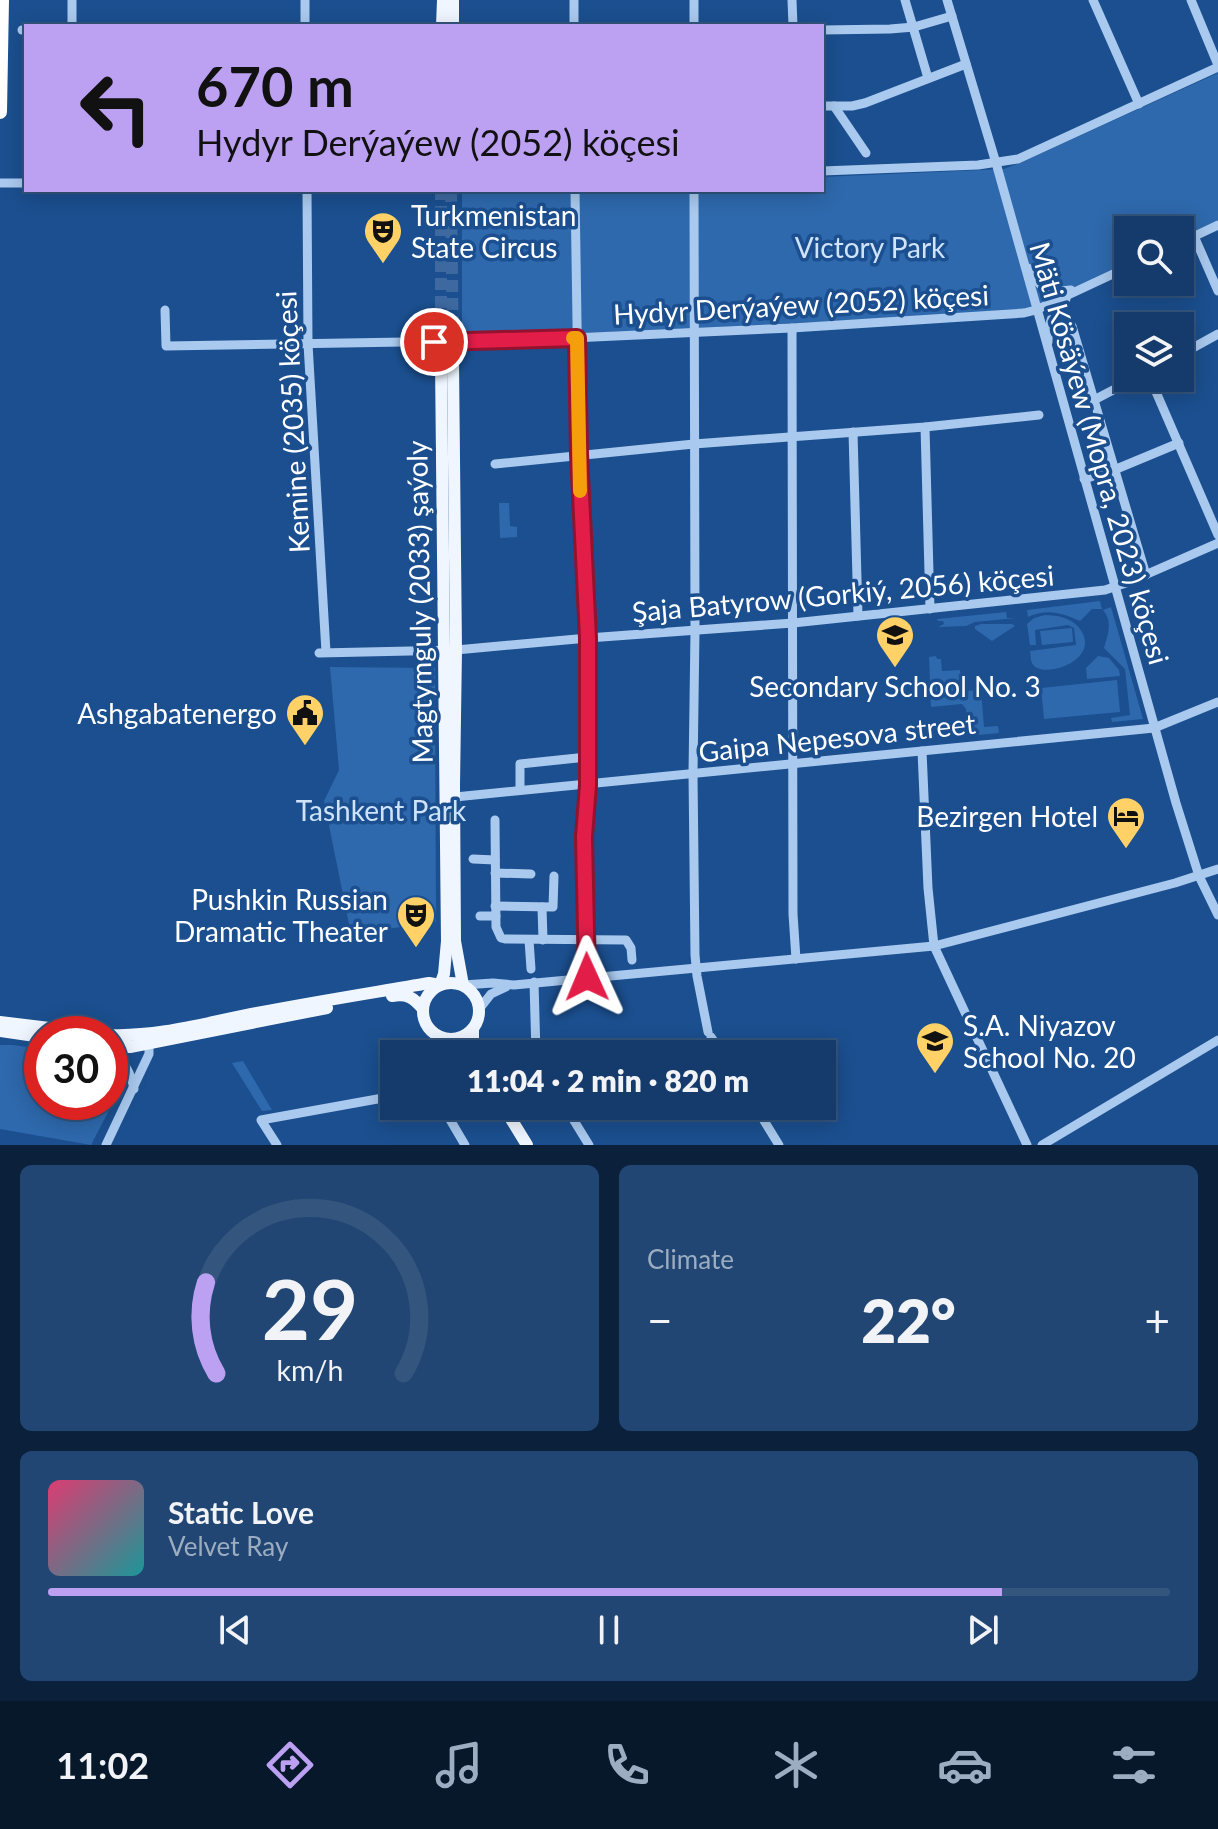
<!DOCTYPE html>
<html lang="en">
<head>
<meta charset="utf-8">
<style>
	:root { --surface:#143b6b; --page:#214673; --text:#f1f3f6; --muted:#9dadc1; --line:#33557e; --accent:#bca0f2 }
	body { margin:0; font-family:Lato,sans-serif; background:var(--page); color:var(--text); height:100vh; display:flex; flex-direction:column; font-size:30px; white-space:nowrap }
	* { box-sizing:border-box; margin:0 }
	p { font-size:26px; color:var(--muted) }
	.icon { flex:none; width:44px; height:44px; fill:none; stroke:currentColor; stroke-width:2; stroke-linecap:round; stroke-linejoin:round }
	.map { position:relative; height:1145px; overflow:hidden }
	.drawer { display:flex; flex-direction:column; gap:20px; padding:20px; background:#0b203b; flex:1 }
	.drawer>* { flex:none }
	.banner { position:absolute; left:24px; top:24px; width:800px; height:168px; border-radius:0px; box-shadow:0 4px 20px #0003,0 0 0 2px var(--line); background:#bca0f2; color:#111; overflow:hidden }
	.buttons { position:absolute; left:1114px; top:216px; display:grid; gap:16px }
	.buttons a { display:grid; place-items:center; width:80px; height:80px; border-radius:0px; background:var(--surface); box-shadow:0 4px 20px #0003,0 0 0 2px var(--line); font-size:40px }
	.speed { position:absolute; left:24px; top:1016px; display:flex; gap:16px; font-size:40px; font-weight:700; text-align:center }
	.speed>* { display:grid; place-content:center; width:104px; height:104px; border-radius:50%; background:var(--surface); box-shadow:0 4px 20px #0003,0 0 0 2px var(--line); line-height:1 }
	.speed .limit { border:12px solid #d22; background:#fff; color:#111 }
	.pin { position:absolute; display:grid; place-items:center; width:68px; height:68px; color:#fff; margin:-34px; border:4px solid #fff; border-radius:50%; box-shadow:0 2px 8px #0007 }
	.me { position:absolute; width:88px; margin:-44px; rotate:359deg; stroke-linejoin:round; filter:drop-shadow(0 0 6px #0008) }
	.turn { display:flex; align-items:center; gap:28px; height:168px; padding:0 40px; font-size:36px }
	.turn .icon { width:104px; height:104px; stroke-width:2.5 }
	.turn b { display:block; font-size:56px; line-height:68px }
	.big { font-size:60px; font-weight:800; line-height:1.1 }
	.drawer .card { flex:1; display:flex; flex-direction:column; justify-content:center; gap:12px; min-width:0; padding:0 28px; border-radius:12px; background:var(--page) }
	.drawer .dial { align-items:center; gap:0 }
	.dial svg { height:208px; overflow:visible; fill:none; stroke:var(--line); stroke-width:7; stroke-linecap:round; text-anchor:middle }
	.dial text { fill:var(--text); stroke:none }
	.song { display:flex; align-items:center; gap:24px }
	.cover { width:96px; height:96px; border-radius:12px; background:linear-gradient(135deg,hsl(340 70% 55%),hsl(180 70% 35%)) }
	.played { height:8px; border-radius:4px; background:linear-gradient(90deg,var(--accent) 85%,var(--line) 85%) }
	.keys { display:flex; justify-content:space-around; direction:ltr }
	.heat { display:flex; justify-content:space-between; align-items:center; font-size:44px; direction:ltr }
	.drawer .tiles { flex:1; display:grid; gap:20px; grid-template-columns:1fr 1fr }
	.card:last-child { grid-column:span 2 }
	.trip { position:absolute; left:380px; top:1040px; width:456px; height:80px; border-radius:0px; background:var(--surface); box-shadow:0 4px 20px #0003,0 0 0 2px var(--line); font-weight:800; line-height:80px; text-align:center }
	.tabs { display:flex; height:128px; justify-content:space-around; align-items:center; background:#08182b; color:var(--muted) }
	.tabs .icon { width:56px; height:56px }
	.tabs .active { color:var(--accent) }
	.tabs b { font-size:36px; color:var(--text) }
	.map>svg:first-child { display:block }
	.green { fill:#2e69ad }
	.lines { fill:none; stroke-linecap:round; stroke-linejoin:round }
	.major-tunnel { stroke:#3d69a0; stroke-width:12; stroke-dasharray:12 6; stroke-linecap:butt }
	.minor { stroke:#a9c9ee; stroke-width:9 }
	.major { stroke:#f0f6ff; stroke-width:12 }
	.highway { stroke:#fff; stroke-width:14 }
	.route-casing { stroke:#92132f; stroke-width:20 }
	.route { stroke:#e11d48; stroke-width:14 }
	.slow { stroke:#f59e0b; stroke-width:14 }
	.labels { text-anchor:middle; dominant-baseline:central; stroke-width:7; stroke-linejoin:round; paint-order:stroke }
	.poi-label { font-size:28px; fill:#fff; stroke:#1b4f8f; text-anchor:end }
	.park-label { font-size:28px; fill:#cfe3fa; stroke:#1b4f8f }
	.street-label { font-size:28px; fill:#fff; stroke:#1b4f8f }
</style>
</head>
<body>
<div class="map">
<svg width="1218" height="1145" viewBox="0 0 1218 1145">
	<rect width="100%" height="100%" fill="#1b4f8f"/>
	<g class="green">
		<polygon points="1218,73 1218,221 1180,238 1180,230 1128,230 1128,262 1028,309 969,315 462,339 462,190 822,190 822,177 1004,169 1024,161"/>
		<polygon points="499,503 509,503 510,526 517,527 517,537 500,538"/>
		<path d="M1100 601 1102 609H1092L1080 621C1062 613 1047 608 1028 617L1027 610Z"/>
		<path d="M1111 607 1143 719 1112 722 1111 718 1130 715 1125 669 1104 648C1108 634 1113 622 1103 610Z"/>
		<polygon points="1006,612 1007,618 1016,618 975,622 966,626 938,627 944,624 943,621 938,621 937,619"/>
		<path d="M1045 615C1058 615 1072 618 1080 629 1103 661 1040 681 1032 663 1030 659 1031 655 1030 651L1076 645 1074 628 1068 625 1035 630 1036 645H1030L1027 624 1034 618Z"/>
		<polygon points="981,624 1012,624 1015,626 992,641 975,629 975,626"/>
		<polygon points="1072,628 1073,642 1042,645 1040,631"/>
		<polygon points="936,656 937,659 941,659 942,671 960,670 964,691 981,690 984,727 998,726 999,733 969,736 966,709 962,704 931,707 929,657"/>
		<polygon points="1098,656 1109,658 1119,670 1120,676 1087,679 1086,668"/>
		<polygon points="330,667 435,668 436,922 351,934 324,801 339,770"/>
		<polygon points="1117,680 1120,712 1044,719 1041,688"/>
		<polygon points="0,1045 13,1045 42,1049 42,1102 84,1102 98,1105 99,1102 110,1102 110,1090 118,1093 91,1145 0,1129"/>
		<polygon points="243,1061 272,1110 262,1111 232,1063"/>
	</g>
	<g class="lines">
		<g class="major-tunnel">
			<polyline points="451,190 453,362"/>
			<polyline points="441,362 441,190"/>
		</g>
		<g class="minor">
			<polyline points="305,0 305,26"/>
			<polyline points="694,0 694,26"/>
			<polyline points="792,0 793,26"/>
			<polyline points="905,0 928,78"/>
			<polyline points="947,0 996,163 1176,803 1199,876 1218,915"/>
			<polyline points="1093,0 1139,104"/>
			<polyline points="1191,0 1218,65"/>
			<polyline points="72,26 72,0"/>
			<polyline points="574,26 574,0"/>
			<polyline points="22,30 26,30"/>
			<polyline points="822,30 890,29 914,27 952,16"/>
			<polyline points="822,106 852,106 865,103 966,64"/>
			<polyline points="834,106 866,153"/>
			<polyline points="822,171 978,165 1018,159 1218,67"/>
			<polyline points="0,183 26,183"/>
			<polyline points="307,190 308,344 326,652"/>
			<polyline points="575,190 579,454 588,638 588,785 584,837 587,977"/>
			<polyline points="694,190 695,631 693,773 695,955 697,976 708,1032"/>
			<polyline points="1194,236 1218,291"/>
			<polyline points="1180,243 1218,225"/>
			<path d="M1028 268C1040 289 1047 293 1071 290"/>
			<polyline points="165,310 166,346 528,340 792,328 1024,313 1036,310 1128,267"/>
			<polyline points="1072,326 1146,575"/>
			<polyline points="792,328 793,914 796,959"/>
			<path d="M1048 342C1048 324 1052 311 1066 299"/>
			<polyline points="1180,355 1218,334"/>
			<polyline points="1150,378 1218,535"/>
			<polyline points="1094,400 1136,378"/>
			<polyline points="925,427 930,609"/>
			<polyline points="853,432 858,616"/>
			<polyline points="495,464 694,444 925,427 1039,415"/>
			<polyline points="1084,479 1114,470 1179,443"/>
			<polyline points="319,653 456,650 588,638 793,623 1105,590 1129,582 1218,543"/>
			<polyline points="922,751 928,888 934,946 1027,1145"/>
			<polyline points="520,790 520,764 587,757"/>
			<polyline points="455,797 1144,729 1154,728 1218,702"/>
			<polyline points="495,820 496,927 501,938 505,939 626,940 631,948 632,960"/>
			<polyline points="473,859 495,860"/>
			<polyline points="495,873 531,874"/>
			<polyline points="495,906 553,907 554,876"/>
			<polyline points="542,907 543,940"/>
			<polyline points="480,916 496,916"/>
			<polyline points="529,940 531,969"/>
			<polyline points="534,982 536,1054"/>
			<polyline points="463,985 493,983 514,985 934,946 1175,883 1218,869"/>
			<polyline points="480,1008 491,994 506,987"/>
			<polyline points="711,1037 722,1054"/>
			<path d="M110 1054C125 1061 131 1073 134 1089"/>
			<polyline points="442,1106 465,1145"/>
			<polyline points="565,1106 589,1145"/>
			<polyline points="755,1106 779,1145"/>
			<polyline points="106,1145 149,1054 149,1041"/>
			<polyline points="277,1145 261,1120 394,1096"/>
			<polyline points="1042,1145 1218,1040"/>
		</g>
		<g class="major">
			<polyline points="442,26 443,0"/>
			<polyline points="453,26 453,0"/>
			<polyline points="453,362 456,650 454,785 455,941 463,985"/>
			<circle cx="451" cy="1011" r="28"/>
			<path d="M392 996C407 993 414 998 423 1009"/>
			<polyline points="0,1022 99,1034"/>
			<polyline points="473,1029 473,1047 478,1054"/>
			<polyline points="0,1031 42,1037"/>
			<path d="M110 1035C159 1037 209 1022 257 1013 314 1002 371 993 429 983L440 985 444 974 447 941 441 362"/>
			<polyline points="110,1047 130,1047 327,1008"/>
			<polyline points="503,1106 527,1145"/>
		</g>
		<polyline class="highway" points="0,112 2,0"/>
	</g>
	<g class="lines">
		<g class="route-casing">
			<polyline id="route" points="434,342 577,338 579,454 588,638 588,785 584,837 587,977"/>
		</g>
		<use href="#route" class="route"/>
		<polyline class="slow" points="573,338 577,338 580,491"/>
	</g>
	<defs>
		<g id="theatre-pin" transform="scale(2)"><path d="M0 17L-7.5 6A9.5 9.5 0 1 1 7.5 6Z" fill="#ffd166" stroke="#1b4f8f"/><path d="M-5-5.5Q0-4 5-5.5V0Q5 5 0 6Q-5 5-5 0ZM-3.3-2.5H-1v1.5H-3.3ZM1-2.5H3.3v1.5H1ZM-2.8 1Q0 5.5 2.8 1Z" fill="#111"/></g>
		<g id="school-pin" transform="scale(2)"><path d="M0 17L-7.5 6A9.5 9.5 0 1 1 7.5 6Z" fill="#ffd166" stroke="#1b4f8f"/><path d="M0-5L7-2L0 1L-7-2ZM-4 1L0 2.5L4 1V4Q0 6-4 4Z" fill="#111"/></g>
		<g id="civic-pin" transform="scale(2)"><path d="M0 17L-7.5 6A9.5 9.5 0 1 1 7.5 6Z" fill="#ffd166" stroke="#1b4f8f"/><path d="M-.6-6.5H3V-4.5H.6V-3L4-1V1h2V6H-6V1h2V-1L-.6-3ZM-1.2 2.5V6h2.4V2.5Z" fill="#111"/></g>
		<g id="hotel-pin" transform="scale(2)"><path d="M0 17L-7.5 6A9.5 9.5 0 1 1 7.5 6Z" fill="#ffd166" stroke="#1b4f8f"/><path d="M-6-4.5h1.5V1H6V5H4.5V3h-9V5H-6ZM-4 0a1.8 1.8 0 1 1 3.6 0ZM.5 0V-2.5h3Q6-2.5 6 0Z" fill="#111"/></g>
	</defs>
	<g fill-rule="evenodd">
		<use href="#theatre-pin" x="383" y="231"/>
		<use href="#school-pin" x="895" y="635"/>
		<use href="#civic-pin" x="305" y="713"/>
		<use href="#hotel-pin" x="1126" y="816"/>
		<use href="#theatre-pin" x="416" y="915"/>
		<use href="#school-pin" x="935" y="1041"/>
	</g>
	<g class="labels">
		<g class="poi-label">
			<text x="411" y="215" text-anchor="start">Turkmenistan<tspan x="411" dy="32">State Circus</tspan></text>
			<text x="895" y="686" text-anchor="middle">Secondary School No. 3</text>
			<text x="277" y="713">Ashgabatenergo</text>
			<text x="1098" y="816">Bezirgen Hotel</text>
			<text x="388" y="899">Pushkin Russian<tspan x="388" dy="32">Dramatic Theater</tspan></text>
			<text x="963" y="1025" text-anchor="start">S.A. Niyazov<tspan x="963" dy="32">School No. 20</tspan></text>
		</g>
		<g class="park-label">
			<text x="870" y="247">Victory Park</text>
			<text x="381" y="810">Tashkent Park</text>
		</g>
		<g class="street-label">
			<text transform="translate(801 304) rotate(-3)">Hydyr Derýaýew (2052) köçesi</text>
			<text transform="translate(292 422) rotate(-93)">Kemine (2035) köçesi</text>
			<text transform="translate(1100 453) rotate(74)">Mäti Kösäýew (Mopra, 2023) köçesi</text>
			<text transform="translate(843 593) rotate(-5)">Şaja Batyrow (Gorkiý, 2056) köçesi</text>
			<text transform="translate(419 602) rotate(-91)">Magtymguly (2033) şaýoly</text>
			<text transform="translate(837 737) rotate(-6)">Gaipa Nepesova street</text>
		</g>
	</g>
</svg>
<div class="buttons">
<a><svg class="icon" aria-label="search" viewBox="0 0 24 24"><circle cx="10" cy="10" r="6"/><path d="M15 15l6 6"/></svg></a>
<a><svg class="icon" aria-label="layers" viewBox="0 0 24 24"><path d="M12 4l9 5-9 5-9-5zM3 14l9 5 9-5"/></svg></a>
</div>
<div class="speed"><div class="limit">30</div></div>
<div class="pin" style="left:434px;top:342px;background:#d93025"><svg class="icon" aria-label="arrive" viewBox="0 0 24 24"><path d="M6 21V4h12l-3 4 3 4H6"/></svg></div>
<svg class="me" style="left:587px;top:977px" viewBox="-20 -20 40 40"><path d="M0-17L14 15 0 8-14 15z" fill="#e11d48" stroke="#fff" stroke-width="4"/></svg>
<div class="trip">11:04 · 2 min · 820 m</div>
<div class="banner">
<div class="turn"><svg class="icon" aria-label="left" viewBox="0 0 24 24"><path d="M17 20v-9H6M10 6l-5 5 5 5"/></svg><div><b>670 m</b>Hydyr Derýaýew (2052) köçesi</div></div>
</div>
</div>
<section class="drawer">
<div class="tiles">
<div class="card dial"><svg viewBox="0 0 100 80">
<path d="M14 69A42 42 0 1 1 86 69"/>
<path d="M14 69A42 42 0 0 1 10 34" stroke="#bca0f2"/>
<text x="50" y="56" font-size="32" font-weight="700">29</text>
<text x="50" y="72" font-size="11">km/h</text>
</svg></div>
<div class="card"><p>Climate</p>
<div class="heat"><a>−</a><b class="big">22°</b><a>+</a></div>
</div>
<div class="card">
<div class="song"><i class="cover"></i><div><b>Static Love</b><p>Velvet Ray</p></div></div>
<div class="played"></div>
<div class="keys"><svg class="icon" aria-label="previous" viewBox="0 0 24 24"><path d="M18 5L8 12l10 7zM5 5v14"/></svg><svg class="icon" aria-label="pause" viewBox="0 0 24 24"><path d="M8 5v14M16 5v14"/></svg><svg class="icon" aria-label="next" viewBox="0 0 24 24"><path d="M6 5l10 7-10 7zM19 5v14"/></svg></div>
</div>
</div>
</section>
<nav class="tabs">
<b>11:02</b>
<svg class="icon active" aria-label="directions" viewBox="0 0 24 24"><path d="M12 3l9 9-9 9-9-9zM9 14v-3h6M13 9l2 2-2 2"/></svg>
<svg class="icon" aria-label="music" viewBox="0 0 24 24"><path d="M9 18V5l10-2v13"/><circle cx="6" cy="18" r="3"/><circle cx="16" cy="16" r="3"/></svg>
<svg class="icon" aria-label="phone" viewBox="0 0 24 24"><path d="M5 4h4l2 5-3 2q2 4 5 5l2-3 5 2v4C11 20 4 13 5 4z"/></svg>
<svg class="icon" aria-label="climate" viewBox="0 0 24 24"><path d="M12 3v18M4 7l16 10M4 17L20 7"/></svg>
<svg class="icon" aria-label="car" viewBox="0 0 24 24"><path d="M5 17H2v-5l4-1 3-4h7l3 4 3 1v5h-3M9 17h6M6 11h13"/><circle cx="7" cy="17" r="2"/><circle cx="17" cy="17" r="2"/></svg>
<svg class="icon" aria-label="filters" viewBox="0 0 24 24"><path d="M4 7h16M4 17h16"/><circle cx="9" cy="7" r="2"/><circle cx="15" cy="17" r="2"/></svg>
</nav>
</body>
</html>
